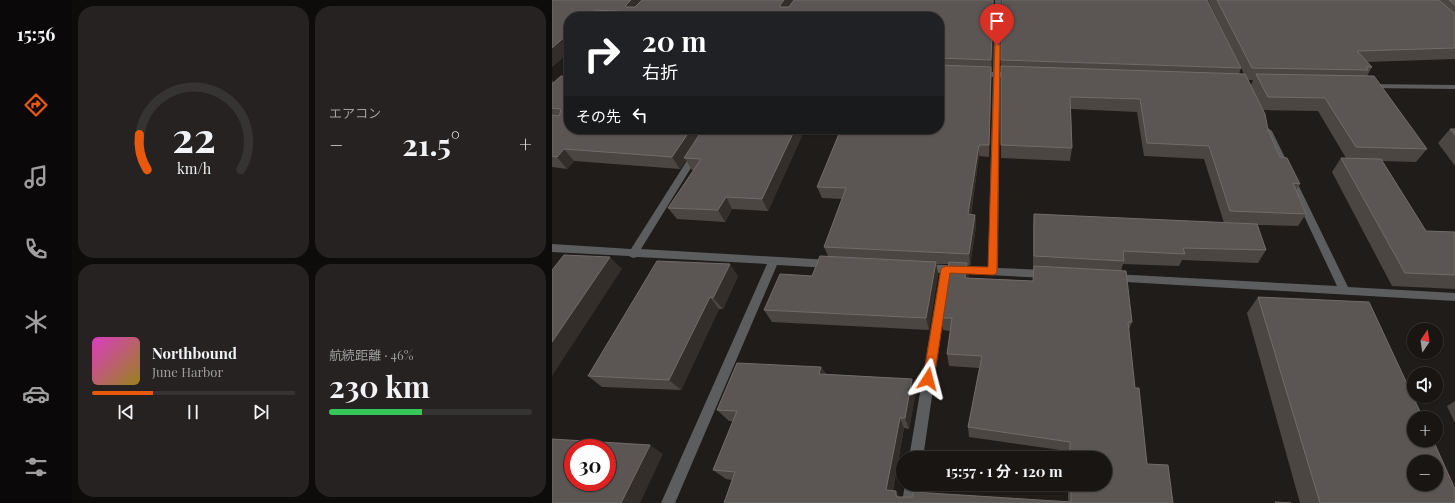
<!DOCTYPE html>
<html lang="ja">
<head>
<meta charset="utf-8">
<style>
	:root { --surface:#181513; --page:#252221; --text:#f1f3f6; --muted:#9f9fa0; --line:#363433; --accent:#ea580c }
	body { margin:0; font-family:"Playfair Display","Noto Sans JP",serif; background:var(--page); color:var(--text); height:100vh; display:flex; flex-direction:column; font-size:15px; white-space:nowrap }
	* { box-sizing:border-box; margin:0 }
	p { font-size:13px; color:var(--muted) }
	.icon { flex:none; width:22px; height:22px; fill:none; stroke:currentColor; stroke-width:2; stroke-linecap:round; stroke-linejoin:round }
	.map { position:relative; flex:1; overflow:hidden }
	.sheet { display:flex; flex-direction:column; gap:6px; padding:6px; background:#0d0c0a; width:480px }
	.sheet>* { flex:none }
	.top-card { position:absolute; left:12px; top:12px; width:380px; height:122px; border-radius:16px; box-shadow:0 1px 3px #0004,0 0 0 1px var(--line); background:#202124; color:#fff; overflow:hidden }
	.needle { width:26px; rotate:13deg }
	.tools { position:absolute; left:855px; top:323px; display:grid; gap:8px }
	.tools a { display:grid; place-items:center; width:36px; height:36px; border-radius:50%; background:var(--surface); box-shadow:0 1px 3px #0004,0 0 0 1px var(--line); font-size:20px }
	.speed { position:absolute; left:12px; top:439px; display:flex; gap:8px; font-size:20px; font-weight:700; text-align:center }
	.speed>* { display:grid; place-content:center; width:52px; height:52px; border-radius:50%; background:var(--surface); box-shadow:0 1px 3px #0004,0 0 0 1px var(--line); line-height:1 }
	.speed .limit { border:6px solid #d22; background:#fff; color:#111 }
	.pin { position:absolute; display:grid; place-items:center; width:34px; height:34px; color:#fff; margin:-41px -17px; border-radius:50% 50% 50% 0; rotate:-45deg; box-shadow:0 0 4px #0007 }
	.pin .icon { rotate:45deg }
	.me { position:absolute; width:44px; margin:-22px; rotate:9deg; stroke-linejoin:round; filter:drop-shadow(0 0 3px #0008) }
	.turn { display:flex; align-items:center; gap:14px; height:84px; padding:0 12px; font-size:18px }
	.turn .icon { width:52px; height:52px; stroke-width:2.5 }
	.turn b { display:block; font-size:28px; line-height:34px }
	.then { display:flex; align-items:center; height:38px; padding:0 12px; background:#0003; gap:8px; font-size:15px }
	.big { font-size:30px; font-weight:700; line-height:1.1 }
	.sheet .widget { flex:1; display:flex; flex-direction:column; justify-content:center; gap:6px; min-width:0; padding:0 14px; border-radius:16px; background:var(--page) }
	.sheet .dial { align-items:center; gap:0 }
	.dial svg { height:104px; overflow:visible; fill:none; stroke:var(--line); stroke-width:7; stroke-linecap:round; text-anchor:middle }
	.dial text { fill:var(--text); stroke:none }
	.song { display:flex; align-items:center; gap:12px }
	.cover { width:48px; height:48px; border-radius:6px; background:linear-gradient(135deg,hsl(310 70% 55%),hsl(50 70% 35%)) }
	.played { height:4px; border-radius:2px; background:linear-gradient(90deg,var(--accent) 30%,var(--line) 30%) }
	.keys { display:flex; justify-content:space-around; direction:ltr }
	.heat { display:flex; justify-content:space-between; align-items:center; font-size:22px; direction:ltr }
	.charge { height:6px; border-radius:3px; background:linear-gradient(90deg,#34c759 46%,var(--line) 0) }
	.sheet .tiles { flex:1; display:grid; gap:6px; grid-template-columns:repeat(2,1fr) }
	.trip { position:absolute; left:344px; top:451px; width:216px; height:40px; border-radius:20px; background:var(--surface); box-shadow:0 1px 3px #0004,0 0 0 1px var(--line); font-weight:700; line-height:40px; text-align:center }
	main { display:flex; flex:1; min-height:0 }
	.dock { display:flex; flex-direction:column; width:72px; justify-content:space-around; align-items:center; background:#0a0808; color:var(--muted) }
	.dock .icon { width:28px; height:28px }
	.dock .current { color:var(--accent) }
	.dock b { font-size:18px; color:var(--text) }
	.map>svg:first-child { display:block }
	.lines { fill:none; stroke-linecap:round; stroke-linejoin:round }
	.street { fill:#5c5d5f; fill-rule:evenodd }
	.wall { fill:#4b4642; fill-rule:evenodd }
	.shaded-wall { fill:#332e2a }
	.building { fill:#5b5653; stroke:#716c69; fill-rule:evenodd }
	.route { fill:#ea580c; stroke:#983908 }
</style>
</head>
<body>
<main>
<nav class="dock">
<b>15:56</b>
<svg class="icon current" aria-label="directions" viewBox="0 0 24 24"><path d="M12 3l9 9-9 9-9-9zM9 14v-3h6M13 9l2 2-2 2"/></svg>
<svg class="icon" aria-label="music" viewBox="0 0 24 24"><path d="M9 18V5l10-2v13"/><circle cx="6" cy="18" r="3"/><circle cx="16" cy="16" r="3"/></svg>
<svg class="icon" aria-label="phone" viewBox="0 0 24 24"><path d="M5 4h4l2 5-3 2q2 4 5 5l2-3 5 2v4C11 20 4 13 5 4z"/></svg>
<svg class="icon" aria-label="climate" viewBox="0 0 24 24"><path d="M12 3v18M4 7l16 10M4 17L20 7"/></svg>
<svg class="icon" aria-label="car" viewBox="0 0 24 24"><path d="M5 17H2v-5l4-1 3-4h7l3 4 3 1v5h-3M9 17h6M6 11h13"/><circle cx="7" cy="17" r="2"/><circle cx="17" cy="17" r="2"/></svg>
<svg class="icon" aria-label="filters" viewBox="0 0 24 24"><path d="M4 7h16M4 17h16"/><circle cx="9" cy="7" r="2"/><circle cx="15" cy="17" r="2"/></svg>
</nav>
<section class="sheet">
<div class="tiles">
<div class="widget dial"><svg viewBox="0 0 100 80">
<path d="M14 69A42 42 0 1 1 86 69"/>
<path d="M14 69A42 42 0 0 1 8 42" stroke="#ea580c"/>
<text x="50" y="56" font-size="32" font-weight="700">22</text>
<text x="50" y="72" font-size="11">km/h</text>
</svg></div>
<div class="widget"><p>エアコン</p>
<div class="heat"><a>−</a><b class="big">21.5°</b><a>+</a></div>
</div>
<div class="widget">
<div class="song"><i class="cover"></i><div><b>Northbound</b><p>June Harbor</p></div></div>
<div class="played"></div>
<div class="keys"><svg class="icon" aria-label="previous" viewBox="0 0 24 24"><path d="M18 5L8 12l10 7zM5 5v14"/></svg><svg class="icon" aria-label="pause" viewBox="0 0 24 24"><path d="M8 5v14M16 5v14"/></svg><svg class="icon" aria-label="next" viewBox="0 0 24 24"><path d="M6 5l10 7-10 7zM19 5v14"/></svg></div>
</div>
<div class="widget"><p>航続距離 · 46%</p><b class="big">230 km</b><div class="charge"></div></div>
</div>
</section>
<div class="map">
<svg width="903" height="503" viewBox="0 0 903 503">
	<rect width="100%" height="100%" fill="#201c19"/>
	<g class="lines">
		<g class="street">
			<polygon points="443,0 449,0 448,72 463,73 467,75 463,77 448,77 446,268 493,270 497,271 498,274 497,277 493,278 398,273 371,458 357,458 388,273 367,271 366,268 367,265 371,264 436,267 441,77 427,76 423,74 427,72 441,72"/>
			<polygon points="814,84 903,85 903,89 817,88 814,88"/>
			<polygon points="716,128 720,131 796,287 903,293 903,301 557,281 556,278 557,275 561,274 785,286 712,131"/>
			<polygon points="155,129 163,129 89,249 278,260 282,261 283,264 282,267 278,268 225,265 123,503 109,503 215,264 85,257 81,258 77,256 0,252 0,244 79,249"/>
			<polygon points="353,484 367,484 364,503 350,503"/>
		</g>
	</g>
	<g class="wall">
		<path d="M0 0H442L437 157 427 156 419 215H423L424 226 418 266 416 265V278L481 281V227L482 214 672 223 652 159 592 156 585 112 519 109 520 148 518 161 449 158V60L689 68 687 74H692L656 0H903V59L815 62 820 67 815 76 875 149 864 162 830 161 874 231 903 232V289L840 286 780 172 789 158H794L766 111 711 110 716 130 728 157 748 184 744 190 754 214 746 226 705 225 714 250 706 263 630 260 627 266 571 264 569 271 580 322 577 330 583 388 595 464 621 503H172L180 480 174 479 161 470 181 421H177L165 410 269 367 274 374 360 379 364 391 357 429 352 428 341 490 348 497 516 501V484H553V458H515V451L417 437 416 427 427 368 397 366 395 354 398 331 391 330 389 318 397 264H384L386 274 377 330 220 322 212 310 260 276 276 256 272 247 290 199 270 198 265 187 387 129V17H17V52L0 67ZM696 80H701L699 85Z"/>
		<polygon points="0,80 2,83 17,129 146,129 148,133 151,129 253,129 216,211 180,209 173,222 125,219 116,208 142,170 140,170 134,160 128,169 22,161 15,169 0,167"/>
		<polygon points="898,129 903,129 903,166 886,143"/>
		<polygon points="186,276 171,309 167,309 129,390 50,387 36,376"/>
		<polygon points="706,297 903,503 748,503 695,313"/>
		<polygon points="903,401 903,423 895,406"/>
	</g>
	<g class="shaded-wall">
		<polygon points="79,0 96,0 76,12 74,7 74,5"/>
		<polygon points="232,0 243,0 232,16 228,5"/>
		<polygon points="441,0 442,0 440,71 439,60"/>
		<polygon points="43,10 48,17 35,17"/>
		<polygon points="17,33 17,52 0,67 0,48"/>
		<polygon points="439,67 439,78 437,157 437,145"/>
		<polygon points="139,129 146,129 149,135 132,158 134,160 128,169 120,157"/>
		<polygon points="243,129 253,129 216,211 210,199"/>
		<polygon points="427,145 427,156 417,226 416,214"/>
		<polygon points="12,149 22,161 15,169 5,157"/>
		<polygon points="174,197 180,209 173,222 166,210"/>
		<polygon points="423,215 424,226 418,266 417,254"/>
		<polygon points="58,257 70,269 0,376 0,342"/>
		<polygon points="384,262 386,274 377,330 374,318"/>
		<polygon points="415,263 417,276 414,291 413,278"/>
		<polygon points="178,264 186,276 171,309 161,298"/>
		<polygon points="158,297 167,309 129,390 117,380"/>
		<polygon points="269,367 276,379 267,374"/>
		<polygon points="360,379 364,391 357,429 353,418"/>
		<polygon points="348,418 352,428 339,498 334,490"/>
		<polygon points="98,445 111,454 88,503 69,503"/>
		<polygon points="344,491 349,499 349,503 344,495"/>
	</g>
	<g class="building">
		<polygon points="0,0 79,0 74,5 74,7 83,7 90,0 232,0 228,5 228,7 237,7 242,0 441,0 439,60 387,58 387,17 139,17 141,15 43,10 35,17 17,17 17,33 0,48"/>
		<polygon points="450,0 655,0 689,68 449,60"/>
		<polygon points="665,0 887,0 903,14 903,48 805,51 820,67 814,67 816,70 700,68"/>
		<polygon points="897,0 903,0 903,5"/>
		<polygon points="387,65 439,67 437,145 427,145 416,214 423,215 417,254 272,247 294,188 265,187 289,129 387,129"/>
		<polygon points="449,66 693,74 713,114 716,130 728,157 735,158 748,184 741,183 754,214 678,211 657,146 595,143 588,99 518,97 520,148 449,145"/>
		<polygon points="704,74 822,76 875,149 804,147 773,98 716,97"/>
		<polygon points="9,76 17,77 17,129 139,129 120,157 12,149 5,157 0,156 0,115 7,116 9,110 8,109 0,108 0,84"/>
		<polygon points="151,129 243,129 210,199 174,197 166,210 116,208 149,159 132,158"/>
		<polygon points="898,129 903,129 903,135"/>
		<polygon points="789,158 829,159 874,231 903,232 903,275 853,273"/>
		<polygon points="482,214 705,224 714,250 631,248 633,254 571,251 572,261 482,256"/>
		<polygon points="12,255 58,257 0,342 0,270"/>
		<polygon points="268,256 384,262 374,318 212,310 228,274 260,276"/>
		<polygon points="105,261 178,264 161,298 158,297 117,380 36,376"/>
		<polygon points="397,262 415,263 413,278 481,281 482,266 574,271 580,322 576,322 583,388 587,388 595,464 616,465 621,503 172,503 183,472 161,470 185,411 165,410 185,363 269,367 267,374 360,379 353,418 348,418 334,490 344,491 344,495 345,497 360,497 362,492 519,502 519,484 553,484 553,458 518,458 518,442 416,427 430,356 395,354 400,318 389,318"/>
		<path d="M706 297 817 302 871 418H862V440H881L903 489V503H768ZM862 462H884V484H862Z"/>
		<path d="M0 439 98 445 69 503H0ZM21 448H55V482H21Z"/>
		<polygon points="723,502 739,503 724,503"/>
	</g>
	<polygon class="route" points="443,43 448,45 445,271 444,274 441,275 398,273 382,379 380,383 376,384 373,383 371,379 389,269 391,267 394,266 436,267"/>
</svg>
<div class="tools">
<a><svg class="needle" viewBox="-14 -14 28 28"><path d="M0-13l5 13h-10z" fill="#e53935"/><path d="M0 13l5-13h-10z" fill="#9f9fa0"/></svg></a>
<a><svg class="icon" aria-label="sound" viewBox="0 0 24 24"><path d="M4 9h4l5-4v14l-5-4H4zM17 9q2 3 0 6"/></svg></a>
<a>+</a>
<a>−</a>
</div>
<div class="speed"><div class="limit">30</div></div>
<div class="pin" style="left:445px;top:45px;background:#d93025"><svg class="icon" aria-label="arrive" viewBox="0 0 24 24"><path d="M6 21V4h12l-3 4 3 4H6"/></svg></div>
<svg class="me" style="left:376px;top:379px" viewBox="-20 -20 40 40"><path d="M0-17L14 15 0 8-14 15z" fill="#ea580c" stroke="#fff" stroke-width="4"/></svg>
<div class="trip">15:57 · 1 分 · 120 m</div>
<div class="top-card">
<div class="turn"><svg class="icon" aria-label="right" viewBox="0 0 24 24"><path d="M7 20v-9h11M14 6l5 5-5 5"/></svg><div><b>20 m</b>右折</div></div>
<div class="then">その先<svg class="icon" aria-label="left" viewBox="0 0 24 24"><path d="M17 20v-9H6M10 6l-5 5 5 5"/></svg></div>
</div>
</div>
</main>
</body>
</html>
